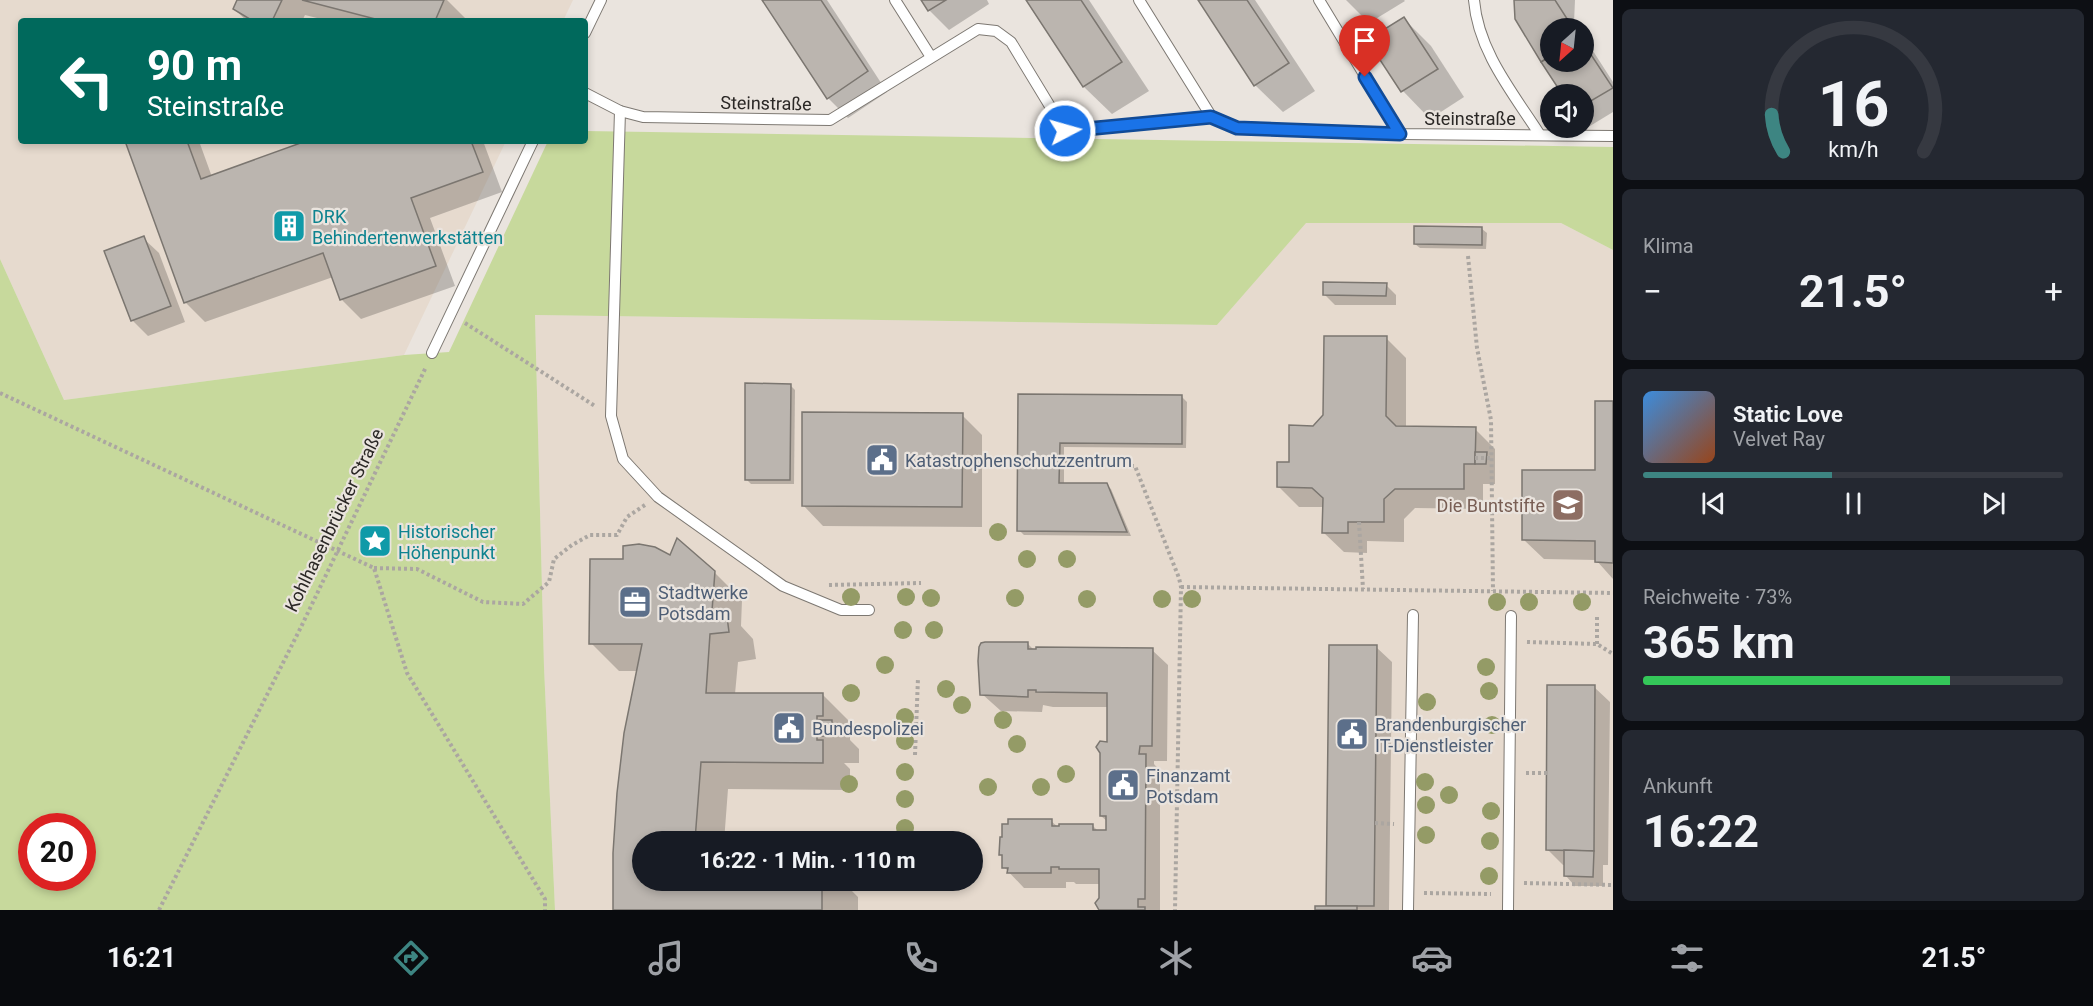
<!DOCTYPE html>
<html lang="de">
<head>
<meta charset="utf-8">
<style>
	:root { --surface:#171b24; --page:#242831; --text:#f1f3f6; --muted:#9ea1a6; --line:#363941; --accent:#3d8582 }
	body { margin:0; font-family:Roboto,sans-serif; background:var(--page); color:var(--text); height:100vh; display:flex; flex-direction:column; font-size:22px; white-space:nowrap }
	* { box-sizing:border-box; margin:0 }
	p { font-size:20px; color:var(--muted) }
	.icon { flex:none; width:33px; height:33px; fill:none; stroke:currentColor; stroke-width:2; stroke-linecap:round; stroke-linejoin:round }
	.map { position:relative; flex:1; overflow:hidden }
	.details { display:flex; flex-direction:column; gap:9px; padding:9px; background:#0d0f14; width:480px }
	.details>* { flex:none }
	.banner { position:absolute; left:18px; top:18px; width:570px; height:126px; border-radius:6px; box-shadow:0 3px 9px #0003; background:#00695c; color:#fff; overflow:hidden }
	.needle { width:39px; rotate:207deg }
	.buttons { position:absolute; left:1540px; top:18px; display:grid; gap:12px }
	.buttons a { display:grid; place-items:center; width:54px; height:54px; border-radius:50%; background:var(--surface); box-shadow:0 3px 9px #0003; font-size:30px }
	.speed { position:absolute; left:18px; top:813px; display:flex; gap:12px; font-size:30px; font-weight:700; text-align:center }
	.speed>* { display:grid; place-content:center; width:78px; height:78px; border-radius:50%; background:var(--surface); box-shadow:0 3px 9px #0003; line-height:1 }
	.speed .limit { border:9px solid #d22; background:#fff; color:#111 }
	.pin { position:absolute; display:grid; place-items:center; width:51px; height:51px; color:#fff; margin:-62px -26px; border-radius:50% 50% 50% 0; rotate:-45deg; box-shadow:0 0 6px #0007 }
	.pin .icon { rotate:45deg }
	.me { position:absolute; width:66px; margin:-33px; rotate:84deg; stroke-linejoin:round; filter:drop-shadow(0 0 4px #0008) }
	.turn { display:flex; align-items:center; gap:21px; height:126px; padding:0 30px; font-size:27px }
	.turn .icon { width:78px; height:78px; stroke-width:2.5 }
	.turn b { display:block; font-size:42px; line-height:51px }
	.big { font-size:45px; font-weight:700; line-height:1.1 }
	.details .tile { flex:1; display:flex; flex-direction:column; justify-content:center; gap:9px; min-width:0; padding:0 21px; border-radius:9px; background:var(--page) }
	.details .dial { align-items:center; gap:0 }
	.dial svg { height:156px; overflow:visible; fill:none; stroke:var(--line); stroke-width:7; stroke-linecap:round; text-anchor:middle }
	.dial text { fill:var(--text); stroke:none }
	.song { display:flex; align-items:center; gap:18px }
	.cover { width:72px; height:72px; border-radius:9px; background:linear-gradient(135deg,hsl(210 70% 55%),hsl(20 70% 35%)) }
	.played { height:6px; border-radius:3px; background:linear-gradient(90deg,var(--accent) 45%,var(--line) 45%) }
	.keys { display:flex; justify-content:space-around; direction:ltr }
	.heat { display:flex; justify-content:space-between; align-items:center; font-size:33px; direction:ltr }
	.charge { height:9px; border-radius:4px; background:linear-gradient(90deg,#34c759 73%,var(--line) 0) }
	.trip { position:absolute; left:632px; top:831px; width:351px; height:60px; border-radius:30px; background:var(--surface); box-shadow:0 3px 9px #0003; font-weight:700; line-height:60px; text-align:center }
	.tabs { display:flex; height:96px; justify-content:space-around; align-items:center; background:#090b0e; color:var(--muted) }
	.tabs .icon { width:42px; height:42px }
	.tabs .selected { color:var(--accent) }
	.tabs b { font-size:27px; color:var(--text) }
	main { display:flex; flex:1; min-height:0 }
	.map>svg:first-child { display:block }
	.built { fill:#e6dace; fill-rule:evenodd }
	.green { fill:#c7d99c; fill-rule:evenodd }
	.shadow { fill:#0003 }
	.building { fill:#bbb5af; stroke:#7b7670; stroke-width:1.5 }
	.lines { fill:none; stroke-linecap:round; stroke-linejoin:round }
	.service-casing { stroke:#7d7872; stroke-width:12 }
	.path { stroke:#aba6a1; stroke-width:4; stroke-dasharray:3 3; stroke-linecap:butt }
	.service { stroke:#fff; stroke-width:10 }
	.tree { fill:#949b66 }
	.route-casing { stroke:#114b97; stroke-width:15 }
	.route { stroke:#1a73e8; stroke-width:10 }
	.labels { text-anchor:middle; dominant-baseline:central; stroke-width:4.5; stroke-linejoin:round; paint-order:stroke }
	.street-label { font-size:18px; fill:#2b2826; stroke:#eae4de }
	.culture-label { font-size:18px; fill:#0d838f; stroke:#eae4de; text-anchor:start }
	.service-label { font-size:18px; fill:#4e5e75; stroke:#eae4de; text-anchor:start }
	.education-label { font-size:18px; fill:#785e54; stroke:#eae4de; text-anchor:end }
</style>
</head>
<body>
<main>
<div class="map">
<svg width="1613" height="910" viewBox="0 0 1613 910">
	<rect width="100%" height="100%" fill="#eae4de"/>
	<g class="built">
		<polygon points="0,0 573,0 563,21 21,21 21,141 506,141 404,355 64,400 0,259"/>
		<path d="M1305 223H1561L1613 250V910H555L544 667 535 315 1217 325ZM642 842H972V880H642Z"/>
	</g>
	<path class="green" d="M585 131 1613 147V250L1561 223H1306L1217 325 535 315 544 667 555 910H0V259L64 400 404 355 449 352 548 141H585ZM32 826H82V878H32Z"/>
	<g class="shadow">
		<polygon points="239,0 447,0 465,18 464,21 329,21 305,15 302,21 247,21 234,9"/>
		<polygon points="764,0 827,0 887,92 848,118 828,98"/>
		<polygon points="923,0 987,0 989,4 949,30 929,10"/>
		<polygon points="1028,0 1089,0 1149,91 1112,114 1084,87"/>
		<polygon points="1199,0 1255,0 1315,91 1283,112 1255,85"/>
		<polygon points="1346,0 1404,0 1405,1 1369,23"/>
		<polygon points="1516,0 1575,0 1574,23 1578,28 1551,28 1551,62 1584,62 1584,37 1613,82 1613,112 1590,126 1584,120 1584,94 1564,94 1542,62"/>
		<polygon points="1404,19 1431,46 1464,97 1430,119 1403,91 1369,41"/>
		<polygon points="127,141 199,141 212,177 307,141 483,141 502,192 430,218 455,286 361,319 341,299 333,277 205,322 185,302"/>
		<polygon points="1482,229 1487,233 1486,249 1420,248 1415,244"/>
		<polygon points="143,238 159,253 185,322 148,336 133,321 106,252"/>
		<polygon points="1386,285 1396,295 1396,305 1335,305 1324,294"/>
		<polygon points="1386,338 1406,358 1406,428 1475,429 1495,449 1495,484 1483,484 1483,509 1415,508 1404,519 1404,542 1367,541 1367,553 1344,552 1323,532 1324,507 1299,507 1279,487 1290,463 1313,427"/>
		<polygon points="790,385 795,390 794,484 751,484 746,479"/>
		<polygon points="1020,395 1182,397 1187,402 1186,448 1064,447 1064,484 1106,484 1111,489 1131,536 1024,535 1019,530"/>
		<polygon points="1613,403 1613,579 1596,560 1544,559 1523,539 1596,472"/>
		<polygon points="962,415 982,435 982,527 823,526 803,505"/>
		<polygon points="714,572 742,600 741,626 753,639 756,659 738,662 735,694 823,695 850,722 850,740 859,749 859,763 844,763 850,769 850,790 728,789 724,842 642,842 642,880 849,880 849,888 858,897 858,910 615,910 638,671 619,671 591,643"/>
		<polygon points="1028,644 1034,650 1152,650 1168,665 1167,761 1154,761 1154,764 1160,771 1160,910 1101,910 1101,884 1076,884 1074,882 1066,882 1066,888 1024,888 1004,867 1004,857 1001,854 1051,821 1058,827 1092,825 1099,832 1108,832 1108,822 1101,816 1109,743 1109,707 1053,707 1043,705 1042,712 1001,711 982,694"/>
		<polygon points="1376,647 1392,662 1389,910 1317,910 1330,907"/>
		<polygon points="1594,687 1610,702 1608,865 1603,865 1603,886 1575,886 1565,875 1565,865 1563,865 1547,849"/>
	</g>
	<g class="building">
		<polygon points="237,0 282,0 272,21 253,21 233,9"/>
		<polygon points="302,0 444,0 435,21 383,21"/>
		<polygon points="762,0 821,0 868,71 827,99"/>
		<polygon points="921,0 946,0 928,11"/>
		<polygon points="1026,0 1081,0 1122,62 1083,87"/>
		<polygon points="1198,0 1247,0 1289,63 1254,86"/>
		<polygon points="1514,0 1555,0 1573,28 1551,28 1551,56 1541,62 1515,19"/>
		<polygon points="1404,17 1438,69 1401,92 1367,40"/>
		<polygon points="1584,44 1613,88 1584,105 1584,94 1562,94 1541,62 1551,56 1551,62 1584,62"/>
		<polygon points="125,141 187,141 201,179 306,141 471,141 483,172 411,198 436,266 340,300 323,253 184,303"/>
		<polygon points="1414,226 1482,227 1482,245 1414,244"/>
		<polygon points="144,236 171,306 131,321 104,251"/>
		<polygon points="1323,282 1387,283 1386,296 1323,295"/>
		<polygon points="1324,336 1387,336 1386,416 1396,426 1476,427 1475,464 1464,464 1464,489 1395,489 1384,499 1384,522 1348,522 1348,533 1322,533 1323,498 1312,488 1277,487 1277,462 1289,462 1289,425 1313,426 1323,415"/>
		<polygon points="745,383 791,384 790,480 745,480"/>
		<polygon points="1018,394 1182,395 1182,444 1060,443 1059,483 1107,483 1127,532 1017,531"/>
		<polygon points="1595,401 1613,401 1613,563 1595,562 1595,541 1522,540 1522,470 1595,470"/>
		<polygon points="802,412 963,413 962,507 802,506"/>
		<polygon points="1475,452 1487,452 1486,464 1475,464"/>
		<polygon points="677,538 715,571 712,611 726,609 729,632 710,634 706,693 823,693 823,716 817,716 817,720 832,720 832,736 817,736 817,740 823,740 823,763 701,762 695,840 822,842 642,842 642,880 831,880 831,884 816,884 816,888 822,888 822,910 613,910 613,853 617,793 624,733 642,644 589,644 590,559 623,559 623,546 639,544 655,547 670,555"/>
		<polygon points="985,642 1028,642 1028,649 1036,649 1036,647 1153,648 1152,746 1140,746 1139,754 1146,754 1145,899 1138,899 1138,907 1145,907 1145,910 1099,910 1095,903 1099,898 1099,869 1059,869 1059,867 1051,867 1051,873 1007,873 1008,868 1002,868 1002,855 999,855 1000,837 1002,837 1002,824 1008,824 1008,819 1052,819 1052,826 1059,826 1059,824 1093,824 1093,830 1106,830 1106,816 1100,816 1100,753 1096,747 1100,741 1107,742 1107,693 1036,692 1036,690 1028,690 1028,697 980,695 978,661 979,647 981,643"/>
		<polygon points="1329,645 1377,645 1374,906 1326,906"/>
		<polygon points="1547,685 1595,685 1594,851 1546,850"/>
		<polygon points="1564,850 1594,851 1593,877 1564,876"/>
		<rect x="1315" y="906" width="42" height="4"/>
	</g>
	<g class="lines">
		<g class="service-casing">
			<g id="service">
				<polyline points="895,0 931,57"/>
				<polyline points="1139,0 1211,116 1237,127 1400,134"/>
				<polyline points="1319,0 1400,134 1613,136"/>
				<path d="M1474 0C1478 51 1513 93 1540 135"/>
				<polyline points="585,33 601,0"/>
				<polyline points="585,93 620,111 643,117 830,120 978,29 996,31 1011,42 1065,131 1211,116"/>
				<polyline points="620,111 611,416 623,459 658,497 783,586 841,610 869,610"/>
				<polyline points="432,353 533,141"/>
				<polyline points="1408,910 1413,615"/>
				<polyline points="1508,910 1511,616"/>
			</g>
		</g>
		<g class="path">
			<polyline points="1468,256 1477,348 1491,420 1493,591"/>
			<polyline points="465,323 595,406"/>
			<polyline points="0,393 374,568 407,673 545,899 545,910"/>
			<polyline points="1475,458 1493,458"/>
			<polyline points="1059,461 1135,466 1179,578 1181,587 1175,910"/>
			<polyline points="1359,522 1363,589"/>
			<polyline points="374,568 417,569 483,602 523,604 549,582 554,559 572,545 590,535 617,535 627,517 645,505"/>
			<polyline points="829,585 921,583"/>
			<polyline points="1181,587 1613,593"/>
			<polyline points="1527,642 1597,644 1613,654"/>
			<polyline points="1597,644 1597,617"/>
			<polyline points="915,755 918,678"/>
			<polyline points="1526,773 1547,773"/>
			<polyline points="1375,823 1394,824"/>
			<polyline points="1524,883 1613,885"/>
			<polyline points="1424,893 1491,894"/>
			<polyline points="159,910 301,627 426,367"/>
		</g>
		<use href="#service" class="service"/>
	</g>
	<g class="tree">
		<circle cx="998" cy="532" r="9"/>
		<circle cx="1027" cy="559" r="9"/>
		<circle cx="1067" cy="559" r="9"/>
		<circle cx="851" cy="597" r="9"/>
		<circle cx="906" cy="597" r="9"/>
		<circle cx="931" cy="598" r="9"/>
		<circle cx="1015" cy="598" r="9"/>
		<circle cx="1087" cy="599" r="9"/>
		<circle cx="1162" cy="599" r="9"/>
		<circle cx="1192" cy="599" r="9"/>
		<circle cx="1497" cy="602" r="9"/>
		<circle cx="1529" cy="602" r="9"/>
		<circle cx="1582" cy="602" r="9"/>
		<circle cx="903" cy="630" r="9"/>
		<circle cx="934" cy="630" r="9"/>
		<circle cx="885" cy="665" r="9"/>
		<circle cx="1486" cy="667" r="9"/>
		<circle cx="946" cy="689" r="9"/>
		<circle cx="1489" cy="691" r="9"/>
		<circle cx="851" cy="693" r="9"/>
		<circle cx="1427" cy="702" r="9"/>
		<circle cx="962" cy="705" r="9"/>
		<circle cx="905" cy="717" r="9"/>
		<circle cx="1003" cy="720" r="9"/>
		<circle cx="1492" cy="725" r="9"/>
		<circle cx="905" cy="741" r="9"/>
		<circle cx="1017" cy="744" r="9"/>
		<circle cx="905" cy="772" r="9"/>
		<circle cx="1066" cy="774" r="9"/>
		<circle cx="1425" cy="782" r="9"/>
		<circle cx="849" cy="784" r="9"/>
		<circle cx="988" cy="787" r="9"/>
		<circle cx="1041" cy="787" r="9"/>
		<circle cx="1449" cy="795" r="9"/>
		<circle cx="905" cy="799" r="9"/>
		<circle cx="1426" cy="805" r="9"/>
		<circle cx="1491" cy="811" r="9"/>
		<circle cx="905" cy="828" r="9"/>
		<circle cx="1426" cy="835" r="9"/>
		<circle cx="1490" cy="841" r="9"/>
		<circle cx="1489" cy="876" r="9"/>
	</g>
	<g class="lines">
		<g class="route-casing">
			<polyline id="route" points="1065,131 1211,117 1237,128 1400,134 1365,77"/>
		</g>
		<use href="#route" class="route"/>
	</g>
	<defs>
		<g id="building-square" transform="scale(1.725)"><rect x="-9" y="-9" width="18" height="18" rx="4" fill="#0f9aa8" stroke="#eae4de"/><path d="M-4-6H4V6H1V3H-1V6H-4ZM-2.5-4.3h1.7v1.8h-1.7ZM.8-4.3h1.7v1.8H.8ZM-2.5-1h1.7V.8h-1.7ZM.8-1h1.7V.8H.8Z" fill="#fff"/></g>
		<g id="civic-square" transform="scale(1.725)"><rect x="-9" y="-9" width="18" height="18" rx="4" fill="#5c6f8a" stroke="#eae4de"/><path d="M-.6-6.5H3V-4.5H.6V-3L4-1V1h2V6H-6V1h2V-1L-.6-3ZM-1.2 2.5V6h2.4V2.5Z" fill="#fff"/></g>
		<g id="school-square" transform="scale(1.725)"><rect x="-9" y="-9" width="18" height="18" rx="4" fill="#8d6e63" stroke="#eae4de"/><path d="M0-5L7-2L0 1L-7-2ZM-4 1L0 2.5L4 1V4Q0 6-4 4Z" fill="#fff"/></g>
		<g id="sight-square" transform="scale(1.725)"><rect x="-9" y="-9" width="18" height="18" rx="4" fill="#0f9aa8" stroke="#eae4de"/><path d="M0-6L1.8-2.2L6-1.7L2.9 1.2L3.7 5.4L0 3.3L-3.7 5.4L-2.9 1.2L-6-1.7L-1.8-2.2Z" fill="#fff"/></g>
		<g id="office-square" transform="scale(1.725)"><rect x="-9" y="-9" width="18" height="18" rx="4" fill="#5c6f8a" stroke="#eae4de"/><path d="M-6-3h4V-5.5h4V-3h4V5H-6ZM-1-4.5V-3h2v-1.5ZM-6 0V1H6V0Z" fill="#fff"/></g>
	</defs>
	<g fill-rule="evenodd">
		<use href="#building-square" x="289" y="226"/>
		<use href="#civic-square" x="882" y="460"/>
		<use href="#school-square" x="1568" y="505"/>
		<use href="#sight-square" x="375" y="541"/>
		<use href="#office-square" x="635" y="602"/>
		<use href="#civic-square" x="789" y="728"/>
		<use href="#civic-square" x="1352" y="734"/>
		<use href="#civic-square" x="1123" y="785"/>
	</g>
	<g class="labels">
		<g class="street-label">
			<text transform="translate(766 103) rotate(1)">Steinstraße</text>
			<text x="1470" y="118">Steinstraße</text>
			<text transform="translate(334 520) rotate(-64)">Kohlhasenbrücker Straße</text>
		</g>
		<g class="culture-label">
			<text x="312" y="216">DRK<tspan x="312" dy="21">Behindertenwerkstätten</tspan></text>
			<text x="398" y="531">Historischer<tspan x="398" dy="21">Höhenpunkt</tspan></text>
		</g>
		<g class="service-label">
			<text x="905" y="460">Katastrophenschutzzentrum</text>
			<text x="658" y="592">Stadtwerke<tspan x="658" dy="21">Potsdam</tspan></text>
			<text x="1375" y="724">Brandenburgischer<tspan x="1375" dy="21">IT-Dienstleister</tspan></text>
			<text x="812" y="728">Bundespolizei</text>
			<text x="1146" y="775">Finanzamt<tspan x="1146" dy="21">Potsdam</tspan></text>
		</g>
		<g class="education-label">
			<text x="1545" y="505">Die Buntstifte</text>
		</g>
	</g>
</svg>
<div class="buttons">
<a><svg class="needle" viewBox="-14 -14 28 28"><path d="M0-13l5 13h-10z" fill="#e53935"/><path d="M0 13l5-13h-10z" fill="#9ea1a6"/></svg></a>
<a><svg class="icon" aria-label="sound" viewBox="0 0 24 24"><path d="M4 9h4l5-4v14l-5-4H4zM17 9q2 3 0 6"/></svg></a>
</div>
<div class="speed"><div class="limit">20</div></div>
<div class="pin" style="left:1365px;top:77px;background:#d93025"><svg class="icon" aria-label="arrive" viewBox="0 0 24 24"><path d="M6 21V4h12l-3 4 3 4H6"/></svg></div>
<svg class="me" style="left:1065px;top:131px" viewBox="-20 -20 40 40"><circle r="17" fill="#1a73e8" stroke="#fff" stroke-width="3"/><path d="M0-11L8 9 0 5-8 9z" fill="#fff"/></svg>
<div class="trip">16:22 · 1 Min. · 110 m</div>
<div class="banner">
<div class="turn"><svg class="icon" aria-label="left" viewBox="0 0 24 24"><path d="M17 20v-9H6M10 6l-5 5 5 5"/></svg><div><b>90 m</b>Steinstraße</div></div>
</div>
</div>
<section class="details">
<div class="tile dial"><svg viewBox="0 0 100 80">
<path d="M14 69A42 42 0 1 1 86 69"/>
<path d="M14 69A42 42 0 0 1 8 50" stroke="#3d8582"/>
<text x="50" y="56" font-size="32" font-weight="700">16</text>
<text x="50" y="72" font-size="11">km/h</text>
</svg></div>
<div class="tile"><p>Klima</p>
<div class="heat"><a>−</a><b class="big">21.5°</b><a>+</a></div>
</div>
<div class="tile">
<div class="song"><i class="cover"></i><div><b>Static Love</b><p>Velvet Ray</p></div></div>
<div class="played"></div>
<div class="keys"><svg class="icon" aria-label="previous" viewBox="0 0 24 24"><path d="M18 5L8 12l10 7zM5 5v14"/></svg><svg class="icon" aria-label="pause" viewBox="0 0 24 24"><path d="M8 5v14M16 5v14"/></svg><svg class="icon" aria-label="next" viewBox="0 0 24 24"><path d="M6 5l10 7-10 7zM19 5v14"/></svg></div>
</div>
<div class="tile"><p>Reichweite · 73%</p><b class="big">365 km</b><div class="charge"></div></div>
<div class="tile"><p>Ankunft</p><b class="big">16:22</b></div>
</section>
</main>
<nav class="tabs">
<b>16:21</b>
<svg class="icon selected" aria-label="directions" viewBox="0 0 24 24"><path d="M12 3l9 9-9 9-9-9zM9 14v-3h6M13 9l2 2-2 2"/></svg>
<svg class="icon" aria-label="music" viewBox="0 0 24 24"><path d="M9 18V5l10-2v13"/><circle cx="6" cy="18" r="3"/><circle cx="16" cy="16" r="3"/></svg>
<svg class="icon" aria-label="phone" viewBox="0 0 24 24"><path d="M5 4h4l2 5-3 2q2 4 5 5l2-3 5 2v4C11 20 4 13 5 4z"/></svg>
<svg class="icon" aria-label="climate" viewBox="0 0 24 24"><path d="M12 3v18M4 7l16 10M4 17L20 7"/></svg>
<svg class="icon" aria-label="car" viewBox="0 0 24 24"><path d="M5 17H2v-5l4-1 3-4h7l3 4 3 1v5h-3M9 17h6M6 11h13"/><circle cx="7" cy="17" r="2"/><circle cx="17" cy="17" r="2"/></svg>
<svg class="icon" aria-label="filters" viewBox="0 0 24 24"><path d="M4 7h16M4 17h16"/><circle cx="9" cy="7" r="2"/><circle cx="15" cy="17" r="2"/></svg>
<b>21.5°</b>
</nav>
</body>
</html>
